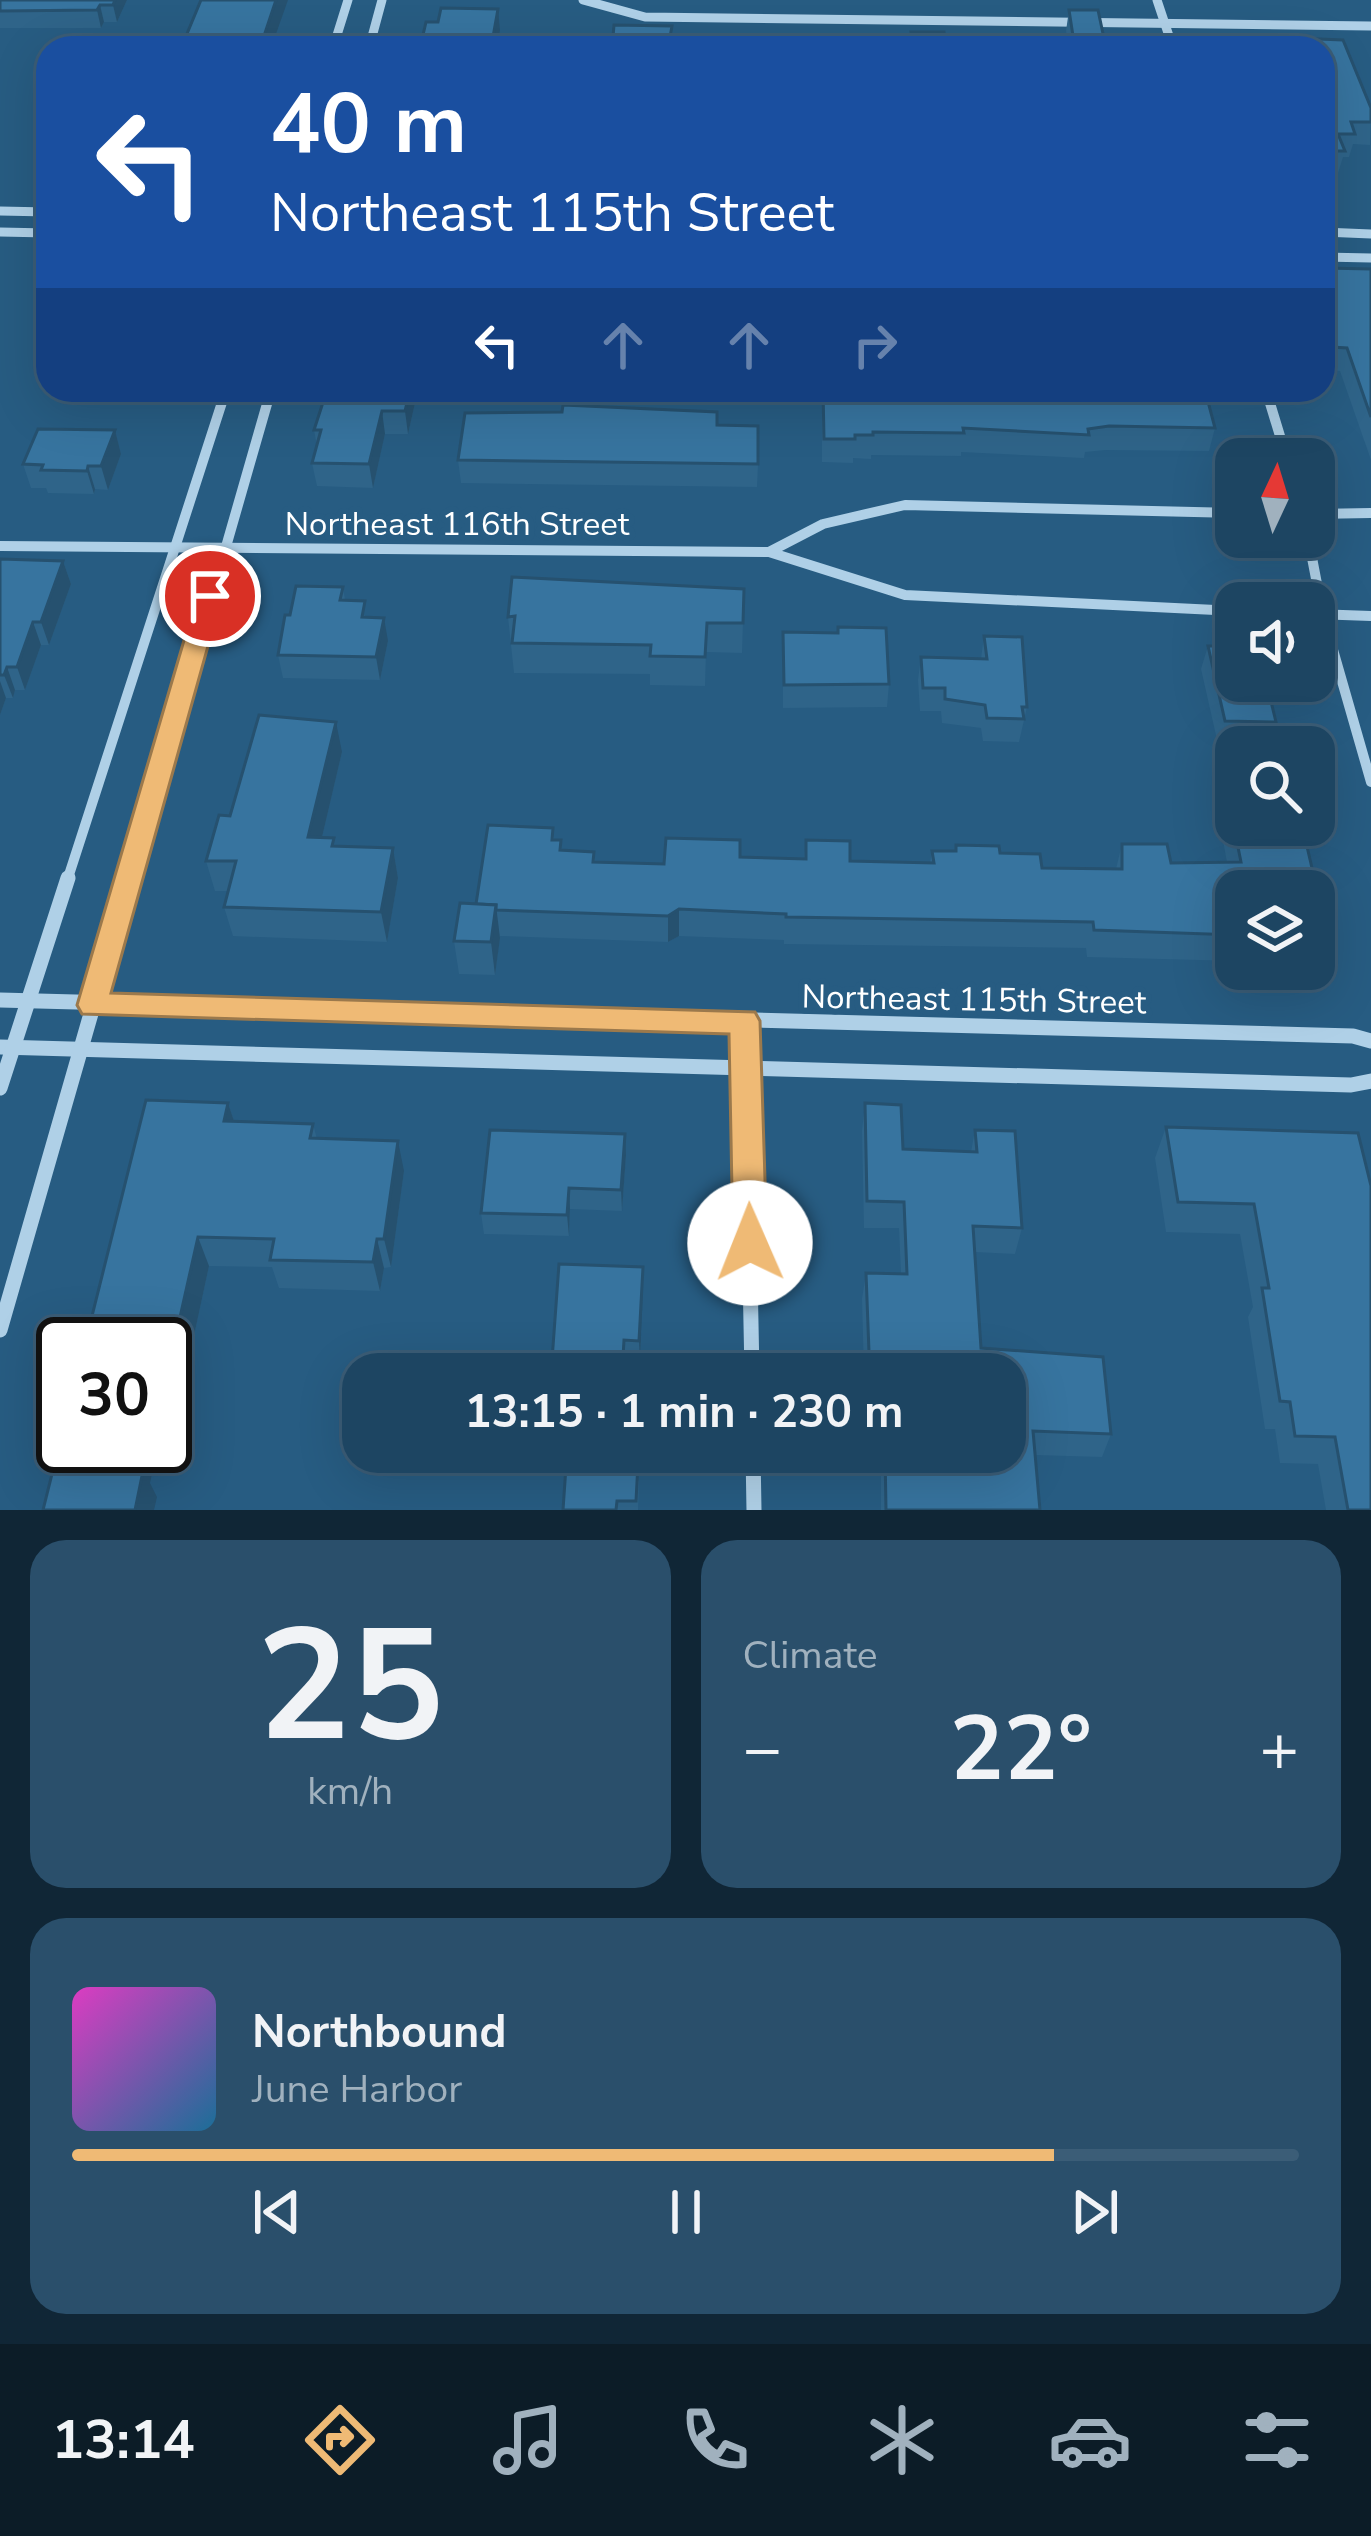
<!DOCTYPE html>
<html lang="en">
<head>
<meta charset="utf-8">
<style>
	:root { --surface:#1d4562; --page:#2a4f6b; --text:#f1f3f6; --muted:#a0b1be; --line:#3b5d77; --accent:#efba75 }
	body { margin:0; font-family:"Nunito Sans",sans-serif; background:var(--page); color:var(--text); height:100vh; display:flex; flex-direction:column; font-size:45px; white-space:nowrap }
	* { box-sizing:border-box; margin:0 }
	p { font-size:39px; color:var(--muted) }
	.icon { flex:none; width:66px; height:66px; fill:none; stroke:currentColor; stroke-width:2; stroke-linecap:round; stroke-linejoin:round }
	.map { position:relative; height:1510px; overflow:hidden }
	.panel { display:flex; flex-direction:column; gap:30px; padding:30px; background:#102636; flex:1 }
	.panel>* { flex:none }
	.hud { position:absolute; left:36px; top:36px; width:1299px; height:366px; border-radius:36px; box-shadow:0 12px 48px #0002,0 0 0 3px var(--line); background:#1a4fa0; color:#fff; overflow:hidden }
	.needle { width:78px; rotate:4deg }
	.buttons { position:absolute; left:1215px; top:438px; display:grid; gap:24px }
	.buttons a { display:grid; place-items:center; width:120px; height:120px; border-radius:24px; background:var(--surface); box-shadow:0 12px 48px #0002,0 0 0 3px var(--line); font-size:60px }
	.speed { position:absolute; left:36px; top:1317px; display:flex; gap:24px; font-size:60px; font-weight:700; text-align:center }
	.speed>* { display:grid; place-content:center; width:156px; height:156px; border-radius:50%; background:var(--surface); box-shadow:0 12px 48px #0002,0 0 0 3px var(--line); line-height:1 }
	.speed .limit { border:6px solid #111; border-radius:18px; background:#fff; color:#111 }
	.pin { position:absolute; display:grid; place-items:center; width:102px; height:102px; color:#fff; margin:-51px; border:6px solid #fff; border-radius:50%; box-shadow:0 3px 12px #0007 }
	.me { position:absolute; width:132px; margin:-66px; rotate:359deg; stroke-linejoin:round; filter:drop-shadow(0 0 9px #0008) }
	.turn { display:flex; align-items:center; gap:42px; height:252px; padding:0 36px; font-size:54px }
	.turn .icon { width:156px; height:156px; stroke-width:2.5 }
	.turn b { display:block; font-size:84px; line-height:102px }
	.lanes { display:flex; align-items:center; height:114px; padding:0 36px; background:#0003; justify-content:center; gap:60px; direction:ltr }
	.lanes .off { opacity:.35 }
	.big { font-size:90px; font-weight:700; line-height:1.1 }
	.panel .card { flex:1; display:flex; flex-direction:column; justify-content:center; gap:18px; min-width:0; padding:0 42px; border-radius:36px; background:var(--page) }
	.panel .dial { align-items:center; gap:0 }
	.dial b { font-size:156px; line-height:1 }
	.song { display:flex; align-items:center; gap:36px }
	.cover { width:144px; height:144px; border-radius:18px; background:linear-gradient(135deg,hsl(310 70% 55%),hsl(200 70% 35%)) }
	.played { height:12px; border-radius:6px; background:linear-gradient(90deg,var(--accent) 80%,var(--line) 80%) }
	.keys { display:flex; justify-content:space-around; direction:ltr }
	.heat { display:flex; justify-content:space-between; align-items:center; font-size:66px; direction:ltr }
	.panel .tiles { flex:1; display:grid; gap:30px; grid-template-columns:1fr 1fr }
	.card:last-child { grid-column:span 2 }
	.trip { position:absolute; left:342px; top:1353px; width:684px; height:120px; border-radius:36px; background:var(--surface); box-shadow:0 12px 48px #0002,0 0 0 3px var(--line); font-weight:700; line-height:120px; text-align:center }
	.tab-bar { display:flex; height:192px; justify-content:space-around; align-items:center; background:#0c1c27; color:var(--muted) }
	.tab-bar .icon { width:84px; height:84px }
	.tab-bar .on { color:var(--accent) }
	.tab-bar b { font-size:54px; color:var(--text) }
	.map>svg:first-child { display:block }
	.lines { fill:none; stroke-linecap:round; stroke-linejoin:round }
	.minor-far2 { stroke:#afd0e7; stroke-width:9 }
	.minor-far1 { stroke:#afd0e7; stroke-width:10 }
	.minor { stroke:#afd0e7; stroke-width:15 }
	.wall { fill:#2f6489 }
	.shaded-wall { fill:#26516f }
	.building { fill:#37749f; stroke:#26516f; stroke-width:3 }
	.route { fill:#efba75; stroke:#9b794c; stroke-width:3 }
	.labels { text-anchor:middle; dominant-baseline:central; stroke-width:12; stroke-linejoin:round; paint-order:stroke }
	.street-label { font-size:33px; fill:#fff; stroke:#275c82 }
</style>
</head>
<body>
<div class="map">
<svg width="1371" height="1510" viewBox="0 0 1371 1510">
	<rect width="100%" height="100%" fill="#275c82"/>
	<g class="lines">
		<g class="minor-far2">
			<polyline points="583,0 645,17 1371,26"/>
			<polyline points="1157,0 1173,48"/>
			<polyline points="333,48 348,0"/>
			<polyline points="369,48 382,0"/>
			<polyline points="0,211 48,212"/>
			<polyline points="0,232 48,233"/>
			<polyline points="1323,232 1371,234"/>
			<polyline points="1323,257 1371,258"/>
		</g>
		<g class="minor-far1">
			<polyline points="1266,390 1287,459"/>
			<polyline points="1314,514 1371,513"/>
			<polyline points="1308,537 1323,615 1371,782"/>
			<polyline points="0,546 769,552 905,595 1236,611"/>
			<polyline points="769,552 823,524 905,505 1236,513"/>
			<polyline points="1314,614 1371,616"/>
			<polyline points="67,881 226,390"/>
			<polyline points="130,881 271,390"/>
		</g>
		<g class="minor">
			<polyline points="0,1000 1353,1036 1371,1041"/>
			<polyline points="745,1021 752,1374"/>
			<polyline points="0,1047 1351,1085 1371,1081"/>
			<polyline points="0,1088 68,878"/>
			<polyline points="0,1330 130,878"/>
			<polyline points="753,1452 754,1510"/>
		</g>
	</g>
	<g class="wall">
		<polygon points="0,0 127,0 117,22 104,22 101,28 0,28"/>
		<polygon points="1069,10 1106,48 1061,48 1063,39 1067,38 1066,31"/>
		<polygon points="1323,48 1371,108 1370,145 1353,144 1349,157 1343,157 1338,173 1323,173"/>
		<polygon points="1324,268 1371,269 1371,460 1340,371 1324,370 1323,366"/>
		<polygon points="327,390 418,390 408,434 385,434 373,488 317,486 312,463 317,446 314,430"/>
		<polygon points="822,390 959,393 1215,428 1209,451 1105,450 1085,452 1084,458 961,452 961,456 871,455 871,459 853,458 853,463 822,462"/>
		<polygon points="717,425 758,464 757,487 461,483 458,460"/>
		<polygon points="115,430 121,454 108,490 95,489 94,494 48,493 46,488 31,488 23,464"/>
		<polygon points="0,559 63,561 71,584 49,645 41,645 25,690 15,690 13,698 6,698 0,715"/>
		<polygon points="343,587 345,600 368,618 388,641 380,680 283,678 278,655 290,615"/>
		<polygon points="744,589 742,653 706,652 705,686 650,685 650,674 514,673 508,617"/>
		<polygon points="783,632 889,684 887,707 783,708"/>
		<polygon points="984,636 1027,707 1019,742 983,741 981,728 942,723 941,711 920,711 918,680 921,657 981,659"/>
		<polygon points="1208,646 1276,722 1269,746 1218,744 1201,669"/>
		<polygon points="342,752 322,837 335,846 393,848 398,878 387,942 233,936 224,907 228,891 215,891 206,861 230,816"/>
		<polygon points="1229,803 1236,803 1236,825 1302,825 1328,937 1317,964 1314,964 1314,891 1236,891 1236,961 1087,957 1086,948 784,944 784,940 679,936 668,942 500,936 495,975 459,974 454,941 460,903 476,904 488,825 553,828 554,840 561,840 562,850 594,852 595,862 664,864 666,838 740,840 740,857 804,859 806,840 850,841 850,861 930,863 932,851 955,851 956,845 999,846 1000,853 1040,854 1042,868 1116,869 1122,844 1167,844 1171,863 1227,862 1221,830"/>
		<polygon points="228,1103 234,1121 313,1124 317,1139 404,1171 391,1267 384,1268 380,1291 279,1288 272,1267 209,1266 175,1424 165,1424 165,1344"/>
		<polygon points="865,1103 903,1149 971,1152 975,1130 1022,1228 1015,1254 975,1252 981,1348 1111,1434 1102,1457 1035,1455 1040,1510 881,1510 881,1452 1005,1452 1005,1374 864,1374 862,1299 866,1273 901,1274 899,1228 864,1228 862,1131"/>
		<polygon points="1166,1127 1358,1133 1371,1510 1326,1510 1318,1464 1280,1463 1275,1429 1265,1429 1248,1317 1253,1307 1240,1234 1166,1232 1155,1158"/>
		<polygon points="625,1134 626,1155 622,1211 570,1209 569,1236 484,1234 481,1213"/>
		<polygon points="643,1287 640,1361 625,1360 624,1374 551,1374"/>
		<polygon points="567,1452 619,1452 619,1463 639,1481 638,1510 563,1510"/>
	</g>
	<g class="shaded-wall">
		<polygon points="115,0 127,0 117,22 113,5"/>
		<polygon points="276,0 288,0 271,48 260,48"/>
		<polygon points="100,5 104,22 101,28 97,10"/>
		<polygon points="498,9 500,30 497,48 491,48"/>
		<polygon points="410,390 418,390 408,434 405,411"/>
		<polygon points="382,411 385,434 373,488 369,464"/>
		<polygon points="115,430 121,454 108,490 101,466"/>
		<polygon points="88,466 95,489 94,494 87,471"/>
		<polygon points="63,561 71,584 49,645 41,622"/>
		<polygon points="384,618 388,641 380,680 376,657"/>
		<polygon points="33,622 41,645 25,690 17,667"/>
		<polygon points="7,667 15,690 13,698 4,675"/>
		<polygon points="0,681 6,698 0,715"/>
		<polygon points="336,722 342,752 315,867 308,837"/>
		<polygon points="393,848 398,878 387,942 381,912"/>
		<polygon points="496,905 500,938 495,975 491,942"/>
		<polygon points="679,909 679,936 668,942 668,916"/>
		<polygon points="228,1103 238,1133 224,1121"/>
		<polygon points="625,1134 626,1155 622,1211 621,1190"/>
		<polygon points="398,1141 404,1171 391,1267 384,1239"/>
		<polygon points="569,1188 570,1209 569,1236 567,1215"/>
		<polygon points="198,1237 209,1266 175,1424 165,1404 165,1384"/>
		<polygon points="377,1239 384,1268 380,1291 373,1262"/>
		<polygon points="643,1267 643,1287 640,1361 639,1341"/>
		<polygon points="139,1446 158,1446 150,1483 157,1497 154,1510 135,1510 132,1472"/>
	</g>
	<g class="building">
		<polygon points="0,0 115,0 113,5 100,5 97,10 0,11"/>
		<polygon points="201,0 276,0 260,48 190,48 193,41 184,41"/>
		<polygon points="441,8 498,9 491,48 420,48 426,22 438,22"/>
		<polygon points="1069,10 1098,10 1106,48 1065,48 1063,39 1073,36"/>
		<polygon points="614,25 672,26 668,48 612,48"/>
		<polygon points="911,32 944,32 946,48 913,48"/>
		<polygon points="1246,36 1343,40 1371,108 1371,122 1351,122 1355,134 1338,134 1345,151 1323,151 1323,48 1248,48"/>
		<polygon points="1324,268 1371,269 1371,417 1347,348 1331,347 1323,322 1323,288 1331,288"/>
		<polygon points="327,390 410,390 405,411 382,411 369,464 312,463 321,430 314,430"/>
		<polygon points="823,390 959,390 959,393 1052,399 1054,390 1205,390 1215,428 1109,426 1088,429 1089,435 963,428 964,433 873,432 873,435 855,435 855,439 824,439"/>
		<polygon points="563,405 717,412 717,425 758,426 758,464 458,460 465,413 562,412"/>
		<polygon points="38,429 115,430 101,466 88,466 87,471 41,470 43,465 23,464"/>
		<polygon points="0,559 63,561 41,622 33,622 17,667 7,667 4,675 0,675"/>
		<polygon points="512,577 744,589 743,623 707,623 705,657 650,656 651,645 512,643 515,616 508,617"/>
		<polygon points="296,586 343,587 340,600 365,601 362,617 384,618 376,657 278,655 285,615 290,615"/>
		<polygon points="838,627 886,628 889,684 784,685 783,632 838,633"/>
		<polygon points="984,636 1022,637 1027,707 1022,707 1024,719 987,718 985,705 945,699 945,688 923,688 921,657 987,659"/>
		<polygon points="1208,646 1236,646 1236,681 1266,681 1276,722 1225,721"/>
		<polygon points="259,715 336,722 308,837 334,838 332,846 393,848 381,912 224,907 236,861 206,861 219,815 230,816"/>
		<polygon points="1229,803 1236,803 1236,825 1302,825 1328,937 1314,937 1314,891 1236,891 1236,935 1094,930 1093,922 786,917 786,914 679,909 668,916 496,910 496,905 476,904 488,825 553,828 552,840 561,840 560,850 594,852 593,862 664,864 666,838 740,840 740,857 806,859 806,840 850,841 850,861 934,863 932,851 956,851 956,845 999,846 1000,853 1040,854 1042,868 1122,869 1122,844 1167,844 1171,863 1241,862"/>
		<polygon points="460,903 496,905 491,942 454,941"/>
		<polygon points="146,1100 228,1103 224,1121 313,1124 310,1138 398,1141 384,1239 377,1239 373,1262 270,1260 274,1239 198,1237 165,1384 165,1344 85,1344"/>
		<polygon points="865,1103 901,1105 903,1149 977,1152 975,1130 1015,1131 1022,1228 973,1226 981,1348 1103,1357 1111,1434 1033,1431 1040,1510 886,1510 885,1452 1005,1452 1005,1374 884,1374 884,1352 869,1352 866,1273 907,1274 904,1202 867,1201"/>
		<polygon points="1166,1127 1358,1133 1371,1186 1371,1510 1348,1510 1335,1437 1295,1436 1290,1402 1280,1401 1262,1288 1269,1288 1254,1204 1178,1202"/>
		<polygon points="490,1130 625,1134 621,1190 569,1188 567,1215 481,1213"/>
		<polygon points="559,1264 643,1267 639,1341 624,1340 622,1374 551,1374"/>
		<polygon points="63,1430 63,1446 139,1446 132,1472 143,1471 135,1510 43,1510"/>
		<polygon points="567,1452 617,1452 616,1463 638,1463 636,1501 617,1501 616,1510 563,1510"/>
	</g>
	<polygon class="route" points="210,587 222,596 111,993 755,1012 760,1021 767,1243 762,1254 750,1258 738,1254 733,1243 729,1034 82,1014 77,1005 197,596"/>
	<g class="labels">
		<g class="street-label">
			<text x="457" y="524">Northeast 116th Street</text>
			<text transform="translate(974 1000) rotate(1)">Northeast 115th Street</text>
		</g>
	</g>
</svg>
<div class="buttons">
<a><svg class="needle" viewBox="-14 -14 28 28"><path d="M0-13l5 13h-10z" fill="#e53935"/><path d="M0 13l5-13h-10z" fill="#a0b1be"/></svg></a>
<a><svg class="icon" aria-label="sound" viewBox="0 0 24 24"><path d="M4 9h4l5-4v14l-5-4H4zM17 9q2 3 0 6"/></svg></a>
<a><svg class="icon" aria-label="search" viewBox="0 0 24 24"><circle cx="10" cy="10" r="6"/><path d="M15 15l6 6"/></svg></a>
<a><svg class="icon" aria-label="layers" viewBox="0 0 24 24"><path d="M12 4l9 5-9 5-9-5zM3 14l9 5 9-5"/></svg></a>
</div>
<div class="speed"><div class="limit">30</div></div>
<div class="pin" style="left:210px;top:596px;background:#d93025"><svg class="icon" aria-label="arrive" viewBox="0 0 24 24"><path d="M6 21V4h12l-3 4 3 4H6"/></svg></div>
<svg class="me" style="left:750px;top:1243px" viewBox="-20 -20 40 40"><circle r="19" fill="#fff"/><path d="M0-13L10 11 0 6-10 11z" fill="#efba75"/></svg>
<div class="trip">13:15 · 1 min · 230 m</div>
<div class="hud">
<div class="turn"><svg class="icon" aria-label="left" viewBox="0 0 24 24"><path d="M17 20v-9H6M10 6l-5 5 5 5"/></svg><div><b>40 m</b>Northeast 115th Street</div></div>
<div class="lanes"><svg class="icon" aria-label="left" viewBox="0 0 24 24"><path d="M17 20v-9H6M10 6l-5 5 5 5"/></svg><svg class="icon off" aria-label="ahead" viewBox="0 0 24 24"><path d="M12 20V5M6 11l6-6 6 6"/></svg><svg class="icon off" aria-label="ahead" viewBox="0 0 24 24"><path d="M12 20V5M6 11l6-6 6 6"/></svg><svg class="icon off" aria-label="right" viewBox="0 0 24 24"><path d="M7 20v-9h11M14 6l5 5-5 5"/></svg></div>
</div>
</div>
<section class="panel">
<div class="tiles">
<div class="card dial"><b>25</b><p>km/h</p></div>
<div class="card"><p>Climate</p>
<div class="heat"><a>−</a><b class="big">22°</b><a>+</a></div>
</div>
<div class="card">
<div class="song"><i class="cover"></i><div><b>Northbound</b><p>June Harbor</p></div></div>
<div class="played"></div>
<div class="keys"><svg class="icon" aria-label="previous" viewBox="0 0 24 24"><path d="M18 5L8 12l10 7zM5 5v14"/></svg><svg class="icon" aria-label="pause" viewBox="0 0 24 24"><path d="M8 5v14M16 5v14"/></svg><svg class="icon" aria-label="next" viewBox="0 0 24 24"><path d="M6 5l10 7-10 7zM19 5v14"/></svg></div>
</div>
</div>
</section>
<nav class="tab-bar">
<b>13:14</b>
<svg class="icon on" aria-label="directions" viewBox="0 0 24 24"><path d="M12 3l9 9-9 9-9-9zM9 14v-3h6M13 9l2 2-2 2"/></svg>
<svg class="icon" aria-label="music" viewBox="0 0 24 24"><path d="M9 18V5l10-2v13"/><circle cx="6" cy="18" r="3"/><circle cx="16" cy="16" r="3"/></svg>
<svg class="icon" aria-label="phone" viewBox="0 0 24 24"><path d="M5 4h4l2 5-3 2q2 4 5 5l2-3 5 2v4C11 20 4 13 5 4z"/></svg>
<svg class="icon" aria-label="climate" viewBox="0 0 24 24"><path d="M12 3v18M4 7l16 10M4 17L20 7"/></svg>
<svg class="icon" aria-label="car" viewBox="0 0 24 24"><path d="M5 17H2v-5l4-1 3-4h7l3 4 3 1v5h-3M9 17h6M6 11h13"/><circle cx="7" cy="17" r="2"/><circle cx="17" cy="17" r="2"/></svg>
<svg class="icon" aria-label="filters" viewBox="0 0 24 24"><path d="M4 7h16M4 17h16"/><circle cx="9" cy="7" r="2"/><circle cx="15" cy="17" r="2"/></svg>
</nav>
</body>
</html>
